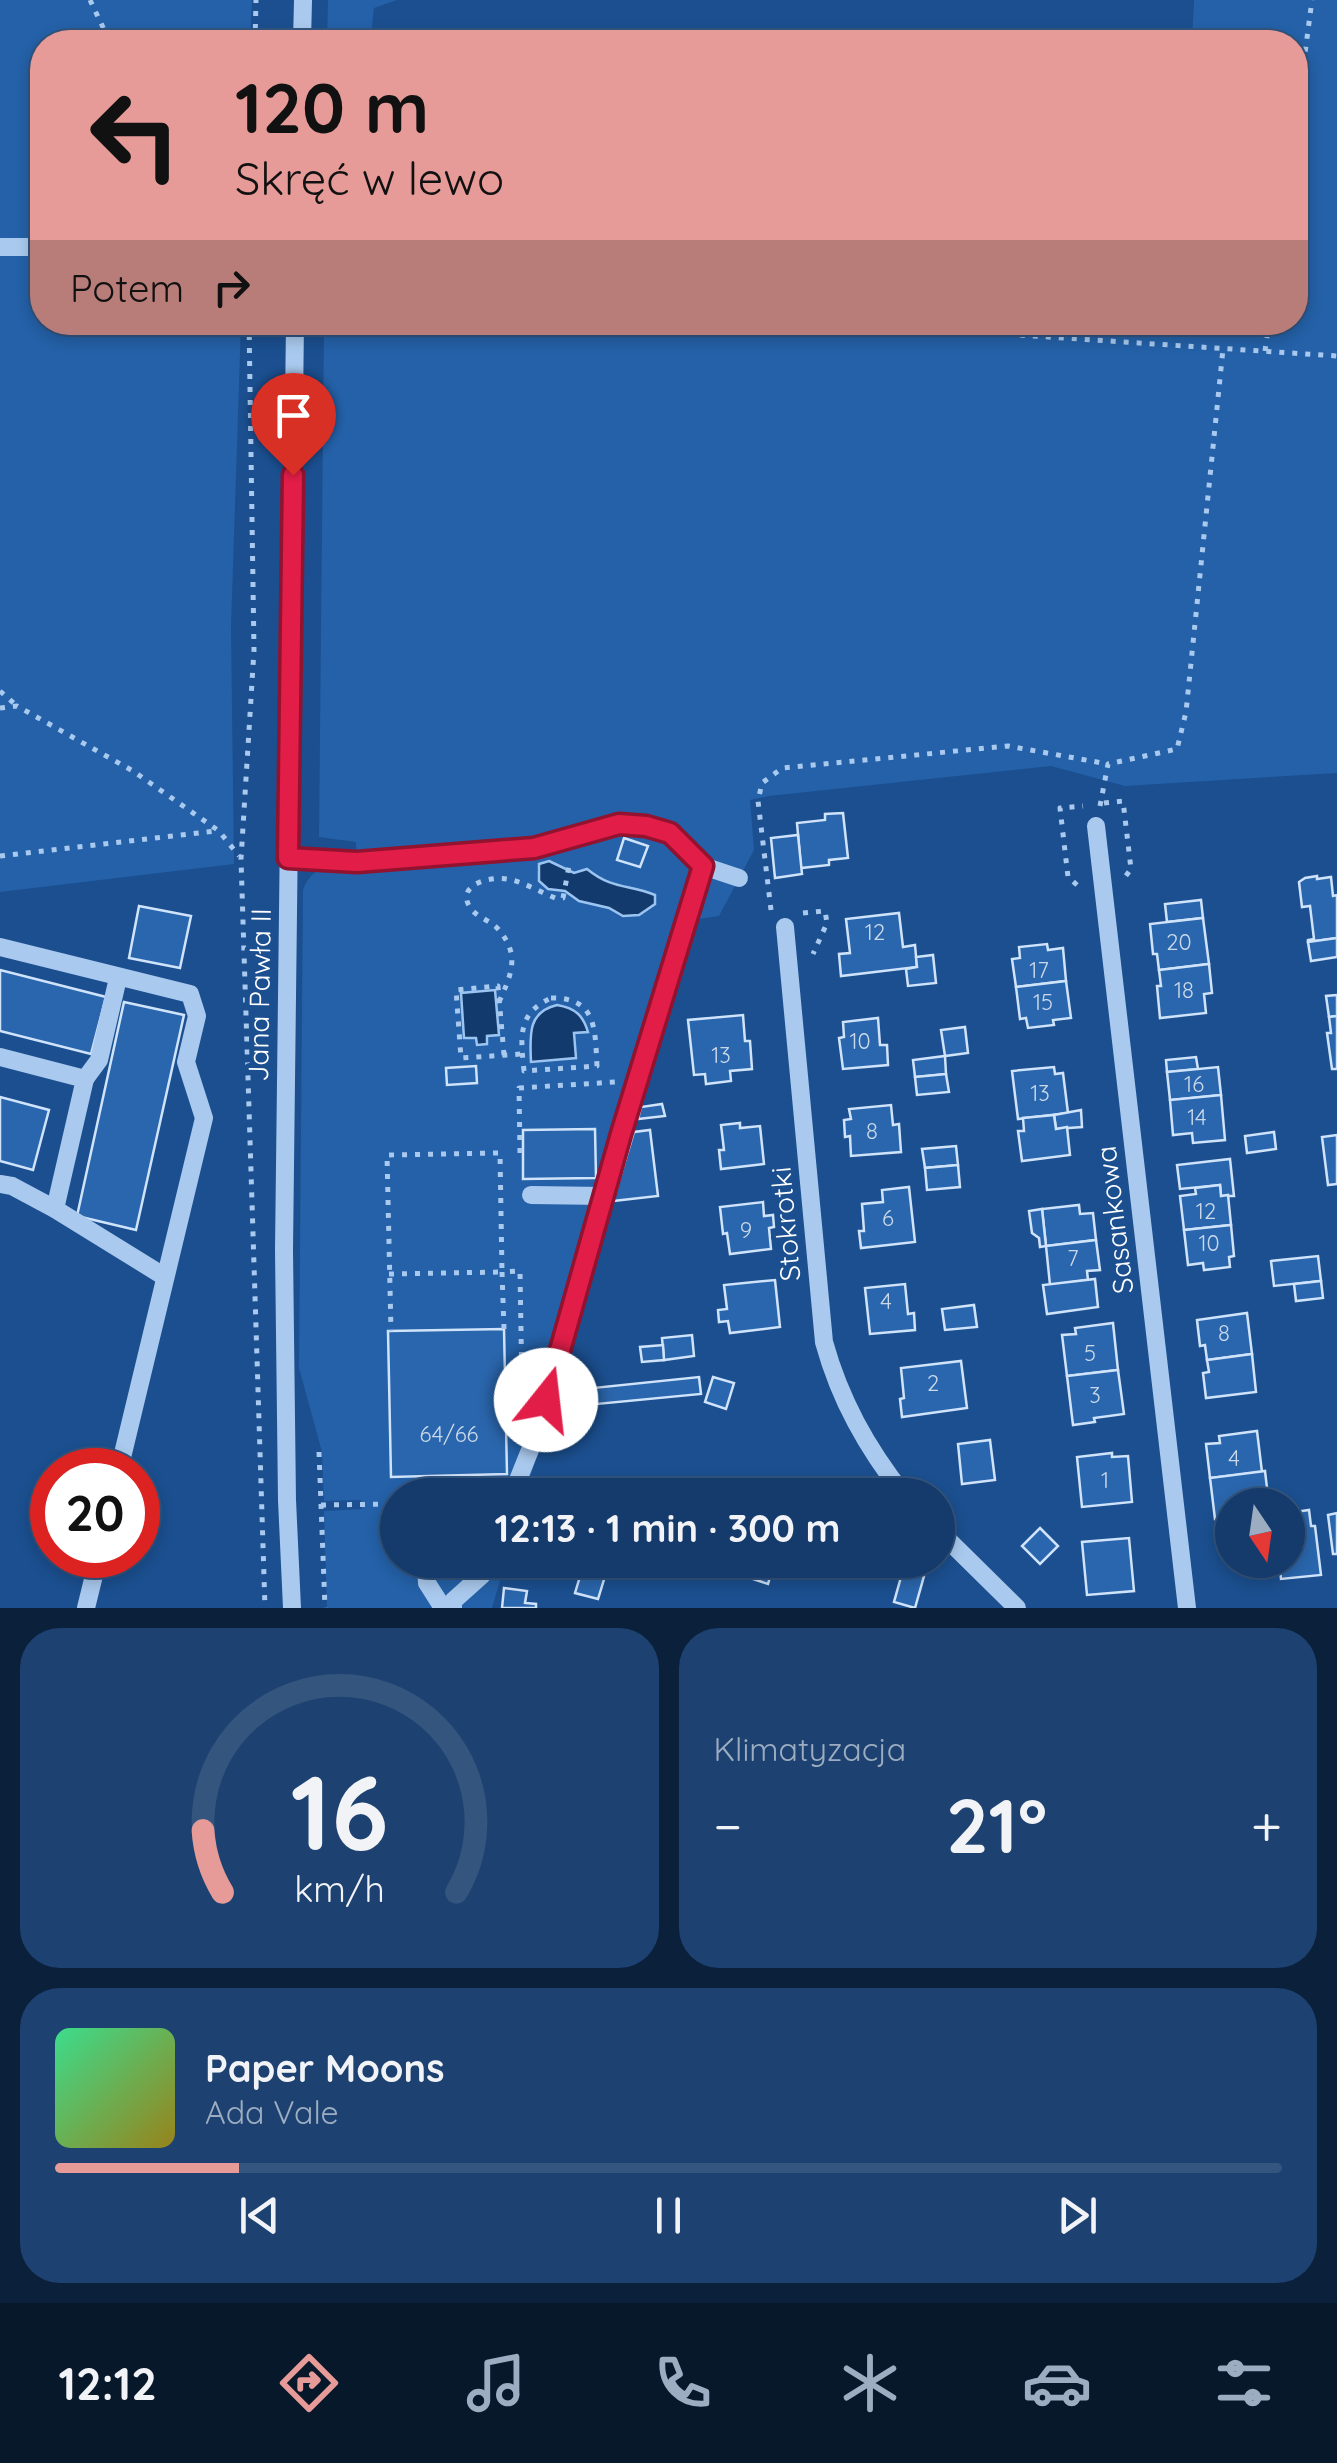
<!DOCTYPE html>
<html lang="pl">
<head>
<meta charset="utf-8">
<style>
	:root { --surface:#143b6b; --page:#1d4271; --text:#f1f3f6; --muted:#9dadc1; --line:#33557e; --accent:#e69b98 }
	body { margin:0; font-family:Quicksand,sans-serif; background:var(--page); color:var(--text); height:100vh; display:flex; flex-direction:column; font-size:38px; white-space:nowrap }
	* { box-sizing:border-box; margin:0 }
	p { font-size:32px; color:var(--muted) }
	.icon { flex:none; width:55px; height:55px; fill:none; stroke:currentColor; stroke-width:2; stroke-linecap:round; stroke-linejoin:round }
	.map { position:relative; height:1608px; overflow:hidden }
	.details { display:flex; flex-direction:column; gap:20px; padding:20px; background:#0b203b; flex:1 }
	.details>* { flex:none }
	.guide { position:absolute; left:30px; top:30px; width:1278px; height:305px; border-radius:40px; box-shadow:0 5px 15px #0003,0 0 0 2px var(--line); background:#e69b98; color:#111; overflow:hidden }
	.needle { width:65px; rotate:167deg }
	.buttons { position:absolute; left:1215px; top:1488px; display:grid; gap:20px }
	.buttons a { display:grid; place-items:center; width:90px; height:90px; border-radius:50%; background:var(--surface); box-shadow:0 5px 15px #0003,0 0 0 2px var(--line); font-size:50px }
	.speed { position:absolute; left:30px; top:1448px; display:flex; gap:20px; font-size:50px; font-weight:700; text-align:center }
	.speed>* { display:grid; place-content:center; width:130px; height:130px; border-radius:50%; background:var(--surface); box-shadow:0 5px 15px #0003,0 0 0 2px var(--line); line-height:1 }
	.speed .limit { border:15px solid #d22; background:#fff; color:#111 }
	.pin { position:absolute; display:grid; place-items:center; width:85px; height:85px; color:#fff; margin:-102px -42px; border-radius:50% 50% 50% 0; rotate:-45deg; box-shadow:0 0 10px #0007 }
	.pin .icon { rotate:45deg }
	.me { position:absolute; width:110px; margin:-55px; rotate:16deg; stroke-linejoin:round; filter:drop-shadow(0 0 8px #0008) }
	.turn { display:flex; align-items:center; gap:35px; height:210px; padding:0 40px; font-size:45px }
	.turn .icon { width:130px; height:130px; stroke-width:2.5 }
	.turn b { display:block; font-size:70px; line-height:85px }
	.then { display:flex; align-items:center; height:95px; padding:0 40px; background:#0003; gap:20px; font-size:38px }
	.big { font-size:75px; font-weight:700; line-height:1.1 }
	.details .card { flex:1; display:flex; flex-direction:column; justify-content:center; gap:15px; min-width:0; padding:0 35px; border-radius:40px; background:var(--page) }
	.details .dial { align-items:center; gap:0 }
	.dial svg { height:260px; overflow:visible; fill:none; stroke:var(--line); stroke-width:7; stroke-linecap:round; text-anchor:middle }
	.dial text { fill:var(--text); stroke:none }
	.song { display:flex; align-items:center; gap:30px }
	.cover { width:120px; height:120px; border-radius:15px; background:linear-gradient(135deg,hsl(150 70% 55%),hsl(50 70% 35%)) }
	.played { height:10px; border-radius:5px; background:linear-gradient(90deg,var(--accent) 15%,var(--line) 15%) }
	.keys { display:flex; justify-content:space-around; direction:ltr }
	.heat { display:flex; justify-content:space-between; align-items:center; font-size:55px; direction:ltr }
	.details .tiles { flex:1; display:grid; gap:20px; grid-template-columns:1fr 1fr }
	.card:last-child { grid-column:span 2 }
	.trip { position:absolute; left:380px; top:1478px; width:575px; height:100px; border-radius:50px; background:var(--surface); box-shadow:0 5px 15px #0003,0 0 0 2px var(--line); font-weight:700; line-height:100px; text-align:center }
	.menu { display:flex; height:160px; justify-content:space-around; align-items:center; background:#08182b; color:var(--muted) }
	.menu .icon { width:70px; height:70px }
	.menu .on { color:var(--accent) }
	.menu b { font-size:45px; color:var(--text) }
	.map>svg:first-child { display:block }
	.green { fill:#2461a8 }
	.water { fill:#123a6d; stroke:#9cc4f0; stroke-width:2.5 }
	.building { fill:#2a66ad; stroke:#cfe3fa; stroke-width:2.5 }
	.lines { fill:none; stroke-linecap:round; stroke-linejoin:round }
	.path { stroke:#a9c9ee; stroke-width:5; stroke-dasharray:5 8; stroke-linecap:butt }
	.minor { stroke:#a9c9ee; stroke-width:18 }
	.route-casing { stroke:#92132f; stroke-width:25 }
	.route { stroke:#e11d48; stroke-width:18 }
	.labels { text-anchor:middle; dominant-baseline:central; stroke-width:10; stroke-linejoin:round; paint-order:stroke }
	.number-label { font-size:22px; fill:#cad9ea }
	.street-label { font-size:28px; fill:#fff; stroke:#1b4f8f }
</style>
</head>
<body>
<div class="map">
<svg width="1337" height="1608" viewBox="0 0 1337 1608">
	<rect width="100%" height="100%" fill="#1b4f8f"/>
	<g class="green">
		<polygon points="0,0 252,0 250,42 42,42 42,322 241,323 231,627 234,864 0,892"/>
		<polygon points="328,0 397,0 374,8 370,42 327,42"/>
		<path d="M1194 0H1337V773L1125 786 1051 766 769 796 750 800 754 850 719 916 699 919 525 1495H398V1560H506L492 1608H327L324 1511 362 1509 361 1500 324 1501 322 1452 299 1368 303 890C315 860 331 871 357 871L356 842 319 837 324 323 1295 322V42H1192Z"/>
	</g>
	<g class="water">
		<path d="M549 861 574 873 587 869C613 890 628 884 655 895V904L639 915 623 916 609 908 579 901 565 891 548 889 539 881V864Z"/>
		<polygon points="495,990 499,1035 487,1036 487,1044 477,1045 476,1038 464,1038 461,993"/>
		<path d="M557 1005C575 1008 583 1015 588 1032L574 1033 576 1058 531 1062C530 1036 527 1012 557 1005Z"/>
	</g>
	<g class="building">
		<polygon points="843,813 848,858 829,860 829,865 801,868 797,823 825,820 825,814"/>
		<polygon points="798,835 802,874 775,878 771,838"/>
		<polygon points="624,838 648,846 640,867 617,860"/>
		<polygon points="1317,876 1317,879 1331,877 1333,896 1337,895 1337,938 1308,942 1308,940 1314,939 1310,906 1302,907 1299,882 1305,878"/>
		<polygon points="1201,900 1203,918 1167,922 1165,904"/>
		<polygon points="139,906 191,916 180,968 129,958"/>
		<polygon points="899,913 903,947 915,945 917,967 841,976 839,954 850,953 846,919"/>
		<polygon points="1203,918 1209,964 1159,970 1157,954 1153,954 1150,924"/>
		<polygon points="1337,938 1337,957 1311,961 1308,942"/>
		<polygon points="1047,944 1048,950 1063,948 1066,981 1016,987 1012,959 1020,958 1019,947"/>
		<polygon points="933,955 936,983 908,986 906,969 917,967 916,957"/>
		<polygon points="1209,964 1212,993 1204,994 1206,1013 1160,1018 1157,986 1161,986 1159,970"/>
		<polygon points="0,970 106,997 91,1054 0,1031"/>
		<polygon points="1066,981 1071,1018 1053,1020 1054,1025 1028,1028 1026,1018 1020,1019 1016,987"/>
		<polygon points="1337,995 1337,1016 1329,1017 1326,996"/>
		<polygon points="124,1002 184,1015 136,1230 77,1216"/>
		<polygon points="743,1015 745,1041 750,1041 752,1069 730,1071 731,1081 706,1084 705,1074 694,1075 688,1020"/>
		<polygon points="1337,1016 1337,1069 1332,1069 1327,1033 1331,1033 1329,1017"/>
		<polygon points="878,1018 880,1045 887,1045 888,1065 843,1069 839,1038 844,1037 843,1022"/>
		<polygon points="965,1027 968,1053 945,1056 941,1030"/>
		<polygon points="945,1056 946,1074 915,1077 913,1060"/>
		<polygon points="1196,1057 1198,1069 1167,1072 1166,1060"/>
		<polygon points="476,1066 477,1083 447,1085 446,1068"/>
		<polygon points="1054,1067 1055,1074 1063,1073 1068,1113 1018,1119 1012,1071"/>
		<polygon points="1218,1067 1221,1095 1170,1100 1167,1072"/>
		<polygon points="946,1074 949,1092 917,1095 915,1077"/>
		<polygon points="1221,1095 1225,1140 1193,1143 1192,1133 1173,1135 1170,1100"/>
		<polygon points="0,1097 49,1110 33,1170 0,1161"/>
		<polygon points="662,1104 665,1116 638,1119 641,1107"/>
		<polygon points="891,1105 893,1125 899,1124 901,1152 851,1156 850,1136 845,1137 844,1120 851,1119 849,1109"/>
		<polygon points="1081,1110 1082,1127 1056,1129 1054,1115"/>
		<polygon points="1054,1115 1056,1129 1067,1127 1070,1155 1022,1161 1018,1131 1024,1131 1023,1118"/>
		<polygon points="740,1123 740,1128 760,1126 764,1164 721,1169 719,1150 724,1150 721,1125"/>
		<polygon points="595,1129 596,1178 523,1179 523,1130"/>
		<polygon points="650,1130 658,1196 613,1201 634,1132"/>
		<polygon points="1274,1132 1276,1149 1247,1153 1245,1136"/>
		<polygon points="1337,1135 1337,1184 1328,1185 1322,1137"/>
		<polygon points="956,1146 958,1165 925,1168 922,1149"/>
		<polygon points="1230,1159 1234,1196 1221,1196 1220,1185 1180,1189 1177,1165"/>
		<polygon points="958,1165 960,1187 927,1190 925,1168"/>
		<polygon points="1220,1185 1221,1196 1228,1195 1231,1225 1184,1230 1180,1196 1196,1194 1195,1188"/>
		<polygon points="909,1187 915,1242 861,1248 859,1231 864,1231 862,1204 883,1202 882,1190"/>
		<polygon points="763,1202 764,1216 773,1215 774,1227 769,1228 771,1249 730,1254 727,1233 723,1234 720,1207"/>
		<polygon points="1079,1205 1080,1214 1093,1213 1096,1240 1046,1246 1042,1209"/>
		<polygon points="1042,1209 1046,1246 1040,1247 1039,1238 1032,1233 1029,1211"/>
		<polygon points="1231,1225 1234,1256 1229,1257 1230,1267 1204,1270 1203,1263 1188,1265 1184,1230"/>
		<polygon points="1096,1240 1100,1270 1087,1271 1088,1280 1050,1285 1046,1246"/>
		<polygon points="1318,1256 1321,1281 1274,1286 1271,1261"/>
		<polygon points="1095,1279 1098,1307 1047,1314 1043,1285"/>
		<polygon points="775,1280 780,1327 730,1333 728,1321 719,1322 718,1310 727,1309 724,1285"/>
		<polygon points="1321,1281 1323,1298 1296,1301 1294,1284"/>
		<polygon points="905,1284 908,1314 914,1313 915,1330 870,1334 865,1288"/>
		<polygon points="974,1305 977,1327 945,1330 942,1309"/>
		<polygon points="1247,1313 1252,1354 1207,1360 1205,1345 1200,1346 1197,1320"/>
		<polygon points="1113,1323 1118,1370 1067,1376 1062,1335 1076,1334 1075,1328"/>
		<polygon points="504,1329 507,1474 391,1477 388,1331"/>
		<polygon points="692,1335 694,1356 664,1360 662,1338"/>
		<polygon points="663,1345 664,1360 642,1362 640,1347"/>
		<polygon points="1252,1354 1256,1392 1206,1398 1203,1373 1209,1372 1207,1360"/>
		<polygon points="961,1361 967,1408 902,1417 900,1399 904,1398 901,1368"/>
		<polygon points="1118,1370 1124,1414 1094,1418 1095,1422 1073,1425 1067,1376"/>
		<polygon points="699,1377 701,1394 566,1407 564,1391"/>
		<polygon points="713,1377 734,1383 726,1409 705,1402"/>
		<polygon points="1257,1431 1262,1472 1210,1478 1206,1444 1220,1443 1219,1436"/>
		<polygon points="990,1440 995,1480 962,1484 958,1444"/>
		<polygon points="1112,1453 1112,1457 1128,1456 1132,1502 1082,1507 1077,1457"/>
		<polygon points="1265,1471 1269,1505 1232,1505 1232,1517 1215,1519 1210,1478"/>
		<polygon points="1309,1510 1311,1526 1315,1526 1321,1575 1281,1579 1279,1560 1288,1560 1288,1513"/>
		<polygon points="1337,1513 1337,1554 1333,1554 1328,1515"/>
		<polygon points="1040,1528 1058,1546 1040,1564 1022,1546"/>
		<polygon points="1129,1538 1134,1591 1087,1595 1082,1542"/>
		<polygon points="585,1560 610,1560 598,1599 575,1593"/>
		<polygon points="731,1560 753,1560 747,1577 727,1571"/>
		<polygon points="753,1560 775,1560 768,1584 747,1577"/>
		<polygon points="903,1570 924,1576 915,1608 894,1602"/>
		<polygon points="504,1588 527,1591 525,1603 536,1604 536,1608 502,1608"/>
	</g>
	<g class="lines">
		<g class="path">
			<polyline points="90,0 110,42"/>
			<polyline points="255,42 256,0"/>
			<polyline points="1295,129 1312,0"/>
			<polyline points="249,322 254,650 241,859 265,1608"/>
			<polyline points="943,322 1018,335 1337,356"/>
			<polyline points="1265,351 1269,322"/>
			<polyline points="0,691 17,706"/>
			<polyline points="0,708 17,706 133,771 219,831 239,856"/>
			<polyline points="1104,803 1123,801 1131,869 1125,877"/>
			<polyline points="1100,806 1108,764 1177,749 1186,712 1223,349"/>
			<polyline points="0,856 216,831"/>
			<polyline points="1077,885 1068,877 1060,808 1083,806"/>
			<polyline points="771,910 758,801 762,783 782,768 1008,746 1108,764"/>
			<polyline points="803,913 825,911 827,923 813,954"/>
			<path d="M551 998C597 997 595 1030 597 1066L524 1071C521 1039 516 1014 551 998Z"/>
			<path d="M499 1002C511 975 521 955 498 929 491 921 479 918 472 910 453 886 488 876 507 879 525 882 541 893 558 899L563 898 570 861"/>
			<polyline points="504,1055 498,986 456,990 461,1058 522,1054"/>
			<polyline points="520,1153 519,1088 615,1082"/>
			<polyline points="389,1274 502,1272 500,1153 387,1155 391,1331"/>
			<polyline points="504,1329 502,1272 520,1271 522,1389"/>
			<polyline points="506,1394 522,1393"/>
			<polyline points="319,1452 325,1608"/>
			<polyline points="321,1505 398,1504"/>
		</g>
		<g class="minor">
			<polyline points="302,42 303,0"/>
			<polyline points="0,247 42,247"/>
			<polyline points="1096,826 1187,1608"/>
			<polyline points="288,857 357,862 534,848 619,824 646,826 669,833 703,866 621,1134 536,1435 512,1495"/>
			<polyline points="703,866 739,878"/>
			<path d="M785 927 824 1342C840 1400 867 1448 904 1495"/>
			<polyline points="0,947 190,994 197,1016 186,1062 204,1118 119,1470"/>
			<polyline points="0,1057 85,1079 55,1209"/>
			<polyline points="85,1079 99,1060 118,978"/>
			<polyline points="0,1184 12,1186 55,1209 165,1277"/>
			<polyline points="531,1195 604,1196"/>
			<polyline points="938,1530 1017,1608"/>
			<polyline points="426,1560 427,1583 443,1608"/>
			<polyline points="86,1608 99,1555"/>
			<polyline points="292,1608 287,1500 284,1250 295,322"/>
			<polyline points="453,1608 453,1601 482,1575 488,1560"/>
		</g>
	</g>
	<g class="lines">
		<g class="route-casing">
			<polyline id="route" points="293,475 288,858 357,862 534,848 619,824 646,826 670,833 703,866 621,1134 546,1400"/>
		</g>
		<use href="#route" class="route"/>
	</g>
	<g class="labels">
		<g class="number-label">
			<text x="875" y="932">12</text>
			<text x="1179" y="942">20</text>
			<text x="1039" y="970">17</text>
			<text x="1184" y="990">18</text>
			<text x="1043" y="1002">15</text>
			<text x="860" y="1041">10</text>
			<text x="721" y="1055">13</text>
			<text x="1194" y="1084">16</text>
			<text x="1040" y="1093">13</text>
			<text x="1197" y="1117">14</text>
			<text x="872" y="1131">8</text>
			<text x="1206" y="1211">12</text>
			<text x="888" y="1218">6</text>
			<text x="746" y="1230">9</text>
			<text x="1209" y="1243">10</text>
			<text x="1073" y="1258">7</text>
			<text x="886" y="1301">4</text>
			<text x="1224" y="1333">8</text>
			<text x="1090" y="1353">5</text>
			<text x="933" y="1383">2</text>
			<text x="1095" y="1395">3</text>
			<text x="449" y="1434">64/66</text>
			<text x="1234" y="1458">4</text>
			<text x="1105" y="1480">1</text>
		</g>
		<g class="street-label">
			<text transform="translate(259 995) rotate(-89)">Jana Pawła II</text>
			<text transform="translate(1114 1220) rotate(-97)">Sasankowa</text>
			<text transform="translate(785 1224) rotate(-95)">Stokrotki</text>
		</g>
	</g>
</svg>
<div class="buttons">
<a><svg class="needle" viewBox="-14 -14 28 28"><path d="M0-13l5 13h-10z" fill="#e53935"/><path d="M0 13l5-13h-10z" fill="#9dadc1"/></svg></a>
</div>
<div class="speed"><div class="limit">20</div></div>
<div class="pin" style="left:293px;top:475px;background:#d93025"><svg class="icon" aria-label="arrive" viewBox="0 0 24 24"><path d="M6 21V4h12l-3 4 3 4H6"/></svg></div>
<svg class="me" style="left:546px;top:1400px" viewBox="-20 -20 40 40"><circle r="19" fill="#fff"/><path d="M0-13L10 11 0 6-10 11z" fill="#e11d48"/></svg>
<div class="trip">12:13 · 1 min · 300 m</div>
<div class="guide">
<div class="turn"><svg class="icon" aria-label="left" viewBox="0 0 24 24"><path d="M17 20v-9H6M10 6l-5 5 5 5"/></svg><div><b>120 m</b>Skręć w lewo</div></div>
<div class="then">Potem<svg class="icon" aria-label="right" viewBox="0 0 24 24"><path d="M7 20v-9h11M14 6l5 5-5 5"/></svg></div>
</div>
</div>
<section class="details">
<div class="tiles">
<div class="card dial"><svg viewBox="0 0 100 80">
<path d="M14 69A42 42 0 1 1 86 69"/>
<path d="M14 69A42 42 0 0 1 8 50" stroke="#e69b98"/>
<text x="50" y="56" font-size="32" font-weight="700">16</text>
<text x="50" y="72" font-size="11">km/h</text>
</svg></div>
<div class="card"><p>Klimatyzacja</p>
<div class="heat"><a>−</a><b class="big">21°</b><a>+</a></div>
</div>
<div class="card">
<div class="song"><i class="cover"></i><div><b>Paper Moons</b><p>Ada Vale</p></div></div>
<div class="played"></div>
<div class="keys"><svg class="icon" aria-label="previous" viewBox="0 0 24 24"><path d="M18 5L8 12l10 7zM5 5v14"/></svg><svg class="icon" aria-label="pause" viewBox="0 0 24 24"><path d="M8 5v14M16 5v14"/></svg><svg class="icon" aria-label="next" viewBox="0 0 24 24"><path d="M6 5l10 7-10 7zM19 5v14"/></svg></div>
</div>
</div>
</section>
<nav class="menu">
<b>12:12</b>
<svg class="icon on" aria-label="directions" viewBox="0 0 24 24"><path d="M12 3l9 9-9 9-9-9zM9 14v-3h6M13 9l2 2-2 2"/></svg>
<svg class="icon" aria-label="music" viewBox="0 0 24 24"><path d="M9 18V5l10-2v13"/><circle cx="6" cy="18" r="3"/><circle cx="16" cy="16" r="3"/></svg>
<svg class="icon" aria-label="phone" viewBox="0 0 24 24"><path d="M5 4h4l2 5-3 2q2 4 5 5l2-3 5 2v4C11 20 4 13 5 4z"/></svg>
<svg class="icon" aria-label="climate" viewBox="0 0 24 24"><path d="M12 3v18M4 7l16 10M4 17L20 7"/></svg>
<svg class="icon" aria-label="car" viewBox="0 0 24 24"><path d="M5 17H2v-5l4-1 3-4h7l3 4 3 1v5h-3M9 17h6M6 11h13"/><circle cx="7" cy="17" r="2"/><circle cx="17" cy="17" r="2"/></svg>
<svg class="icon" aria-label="filters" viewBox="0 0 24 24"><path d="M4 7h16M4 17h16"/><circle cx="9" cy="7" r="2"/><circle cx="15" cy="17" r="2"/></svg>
</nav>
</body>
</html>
